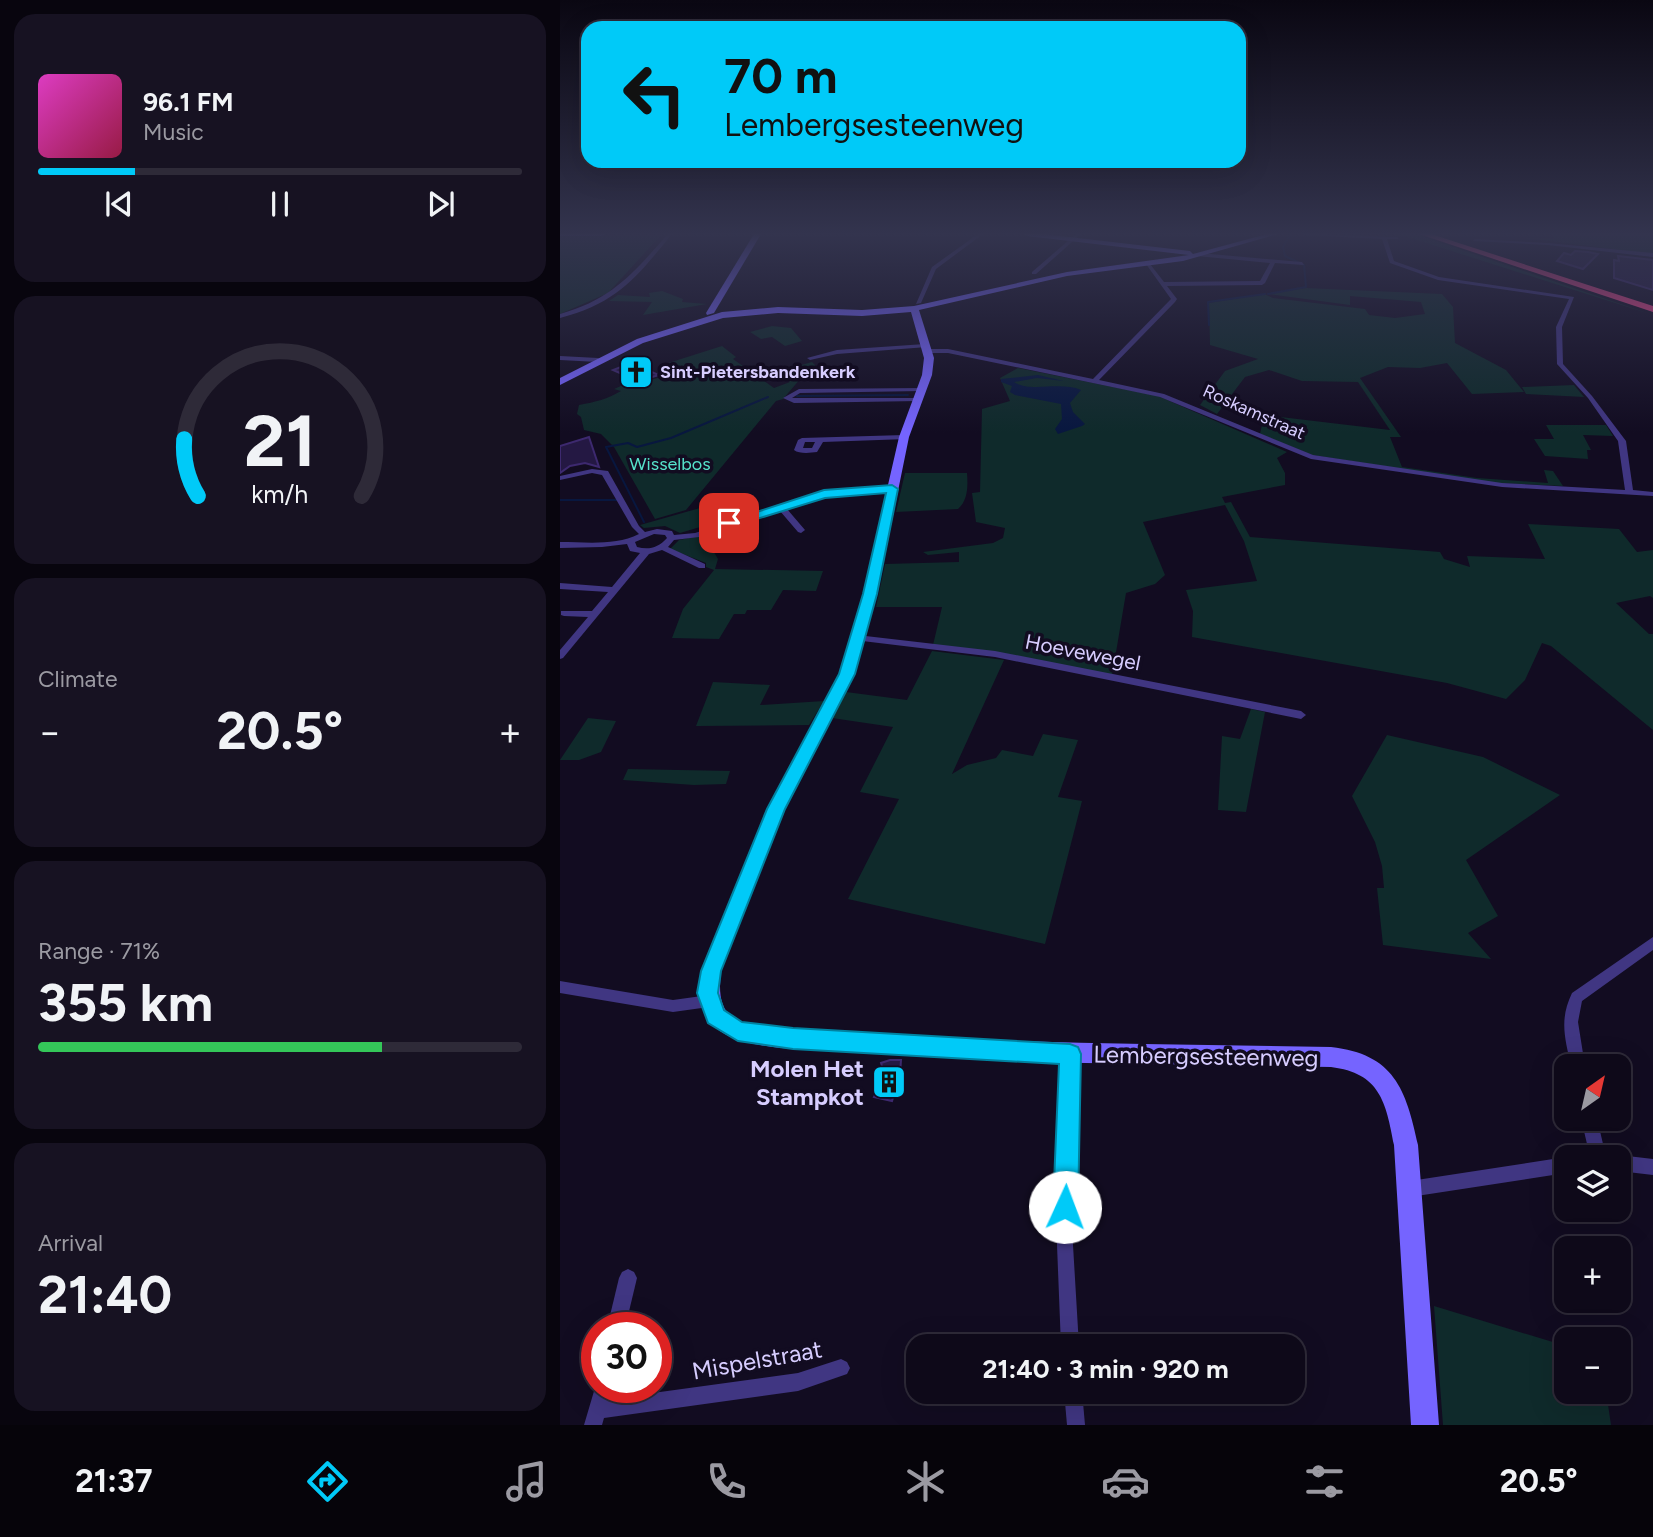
<!DOCTYPE html>
<html lang="en">
<head>
<meta charset="utf-8">
<style>
	:root { --surface:#0e0919; --page:#171222; --text:#f1f3f6; --muted:#9b9aa2; --line:#2e2a38; --accent:#00caf8 }
	body { margin:0; font-family:Figtree,sans-serif; background:var(--page); color:var(--text); height:100vh; display:flex; flex-direction:column; font-size:26px; white-space:nowrap }
	* { box-sizing:border-box; margin:0 }
	p { font-size:23px; color:var(--muted) }
	.icon { flex:none; width:38px; height:38px; fill:none; stroke:currentColor; stroke-width:2; stroke-linecap:round; stroke-linejoin:round }
	.map { position:relative; flex:1; overflow:hidden }
	.sheet { display:flex; flex-direction:column; gap:14px; padding:14px; background:#08050e; width:560px }
	.sheet>* { flex:none }
	.top-card { position:absolute; left:21px; top:21px; width:665px; height:147px; border-radius:21px; box-shadow:0 7px 28px #0002,0 0 0 2px var(--line); background:#00caf8; color:#111; overflow:hidden }
	.needle { width:46px; rotate:34deg }
	.fabs { position:absolute; left:994px; top:1054px; display:grid; gap:14px }
	.fabs a { display:grid; place-items:center; width:77px; height:77px; border-radius:14px; background:var(--surface); box-shadow:0 7px 28px #0002,0 0 0 2px var(--line); font-size:35px }
	.speed { position:absolute; left:21px; top:1312px; display:flex; gap:14px; font-size:35px; font-weight:700; text-align:center }
	.speed>* { display:grid; place-content:center; width:91px; height:91px; border-radius:50%; background:var(--surface); box-shadow:0 7px 28px #0002,0 0 0 2px var(--line); line-height:1 }
	.speed .limit { border:10px solid #d22; background:#fff; color:#111 }
	.pin { position:absolute; display:grid; place-items:center; width:60px; height:60px; color:#fff; margin:-30px; border-radius:14px; box-shadow:0 4px 10px #0006 }
	.me { position:absolute; width:77px; margin:-38px; rotate:2deg; stroke-linejoin:round; filter:drop-shadow(0 0 5px #0008) }
	.turn { display:flex; align-items:center; gap:24px; height:147px; padding:0 28px; font-size:32px }
	.turn .icon { width:91px; height:91px; stroke-width:2.5 }
	.turn b { display:block; font-size:49px; line-height:60px }
	.big { font-size:52px; font-weight:700; line-height:1.1 }
	.sheet .card { flex:1; display:flex; flex-direction:column; justify-content:center; gap:10px; min-width:0; padding:0 24px; border-radius:21px; background:var(--page) }
	.sheet .dial { align-items:center; gap:0 }
	.dial svg { height:182px; overflow:visible; fill:none; stroke:var(--line); stroke-width:7; stroke-linecap:round; text-anchor:middle }
	.dial text { fill:var(--text); stroke:none }
	.song { display:flex; align-items:center; gap:21px }
	.cover { width:84px; height:84px; border-radius:10px; background:linear-gradient(135deg,hsl(310 70% 55%),hsl(340 70% 35%)) }
	.played { height:7px; border-radius:4px; background:linear-gradient(90deg,var(--accent) 20%,var(--line) 20%) }
	.keys { display:flex; justify-content:space-around; direction:ltr }
	.heat { display:flex; justify-content:space-between; align-items:center; font-size:38px; direction:ltr }
	.charge { height:10px; border-radius:5px; background:linear-gradient(90deg,#34c759 71%,var(--line) 0) }
	.trip { position:absolute; left:346px; top:1334px; width:399px; height:70px; border-radius:21px; background:var(--surface); box-shadow:0 7px 28px #0002,0 0 0 2px var(--line); font-weight:700; line-height:70px; text-align:center }
	.tabs { display:flex; height:112px; justify-content:space-around; align-items:center; background:#06040a; color:var(--muted) }
	.tabs .icon { width:49px; height:49px }
	.tabs .current { color:var(--accent) }
	.tabs b { font-size:32px; color:var(--text) }
	main { display:flex; flex:1; min-height:0 }
	.map>svg:first-child { display:block }
	.green { fill:#0f2a2b }
	.water { fill:#08173f }
	.lines { fill:none; stroke-linecap:round; stroke-linejoin:round }
	.stream { stroke:#08173f; stroke-width:2 }
	.building { fill:#241843; stroke:#3d296f; stroke-width:2 }
	.street { fill:#403682; fill-rule:evenodd }
	.secondary { fill:#7564ff; fill-rule:evenodd }
	.highway { fill:#ff4890; fill-rule:evenodd }
	.route { fill:#00caf8; stroke:#0083a1; stroke-width:2 }
	.labels { text-anchor:middle; dominant-baseline:central; stroke-width:7; stroke-linejoin:round; paint-order:stroke }
	.far-poi-label { font-size:18px; font-weight:bold; fill:#d7cdff; stroke:#120c21; text-anchor:start }
	.far-street-label { font-size:18px; fill:#d7cdff; stroke:#120c21 }
	.far-park-label { font-size:18px; fill:#56e2cb; stroke:#120c21 }
	.street-label { font-size:21px; fill:#d7cdff; stroke:#120c21 }
	.near-street-label { font-size:24px; fill:#d7cdff; stroke:#120c21 }
	.near-poi-label { font-size:24px; font-weight:bold; fill:#d7cdff; stroke:#120c21; text-anchor:end }
</style>
</head>
<body>
<main>
<section class="sheet">
<div class="card">
<div class="song"><i class="cover"></i><div><b>96.1 FM</b><p>Music</p></div></div>
<div class="played"></div>
<div class="keys"><svg class="icon" aria-label="previous" viewBox="0 0 24 24"><path d="M18 5L8 12l10 7zM5 5v14"/></svg><svg class="icon" aria-label="pause" viewBox="0 0 24 24"><path d="M8 5v14M16 5v14"/></svg><svg class="icon" aria-label="next" viewBox="0 0 24 24"><path d="M6 5l10 7-10 7zM19 5v14"/></svg></div>
</div>
<div class="card dial"><svg viewBox="0 0 100 80">
<path d="M14 69A42 42 0 1 1 86 69"/>
<path d="M14 69A42 42 0 0 1 8 44" stroke="#00caf8"/>
<text x="50" y="56" font-size="32" font-weight="700">21</text>
<text x="50" y="72" font-size="11">km/h</text>
</svg></div>
<div class="card"><p>Climate</p>
<div class="heat"><a>−</a><b class="big">20.5°</b><a>+</a></div>
</div>
<div class="card"><p>Range · 71%</p><b class="big">355 km</b><div class="charge"></div></div>
<div class="card"><p>Arrival</p><b class="big">21:40</b></div>
</section>
<div class="map">
<svg width="1093" height="1425" viewBox="0 0 1093 1425">
	<rect width="100%" height="100%" fill="#120c21"/>
	<g class="green">
		<polygon points="838,234 855,234 1093,315"/>
		<polygon points="992,234 1093,234 1093,254 965,238 994,239"/>
		<polygon points="101,235 48,293 0,314 0,236"/>
		<polygon points="745,288 882,294 893,307 895,343 946,370 964,392 912,394 887,363 860,368 828,367 800,378 841,437 830,437 842,467 917,478 988,483 984,470 993,471 1003,486 935,483 752,455 700,434 704,415 830,430 798,382 742,381 709,370 685,377 657,414 640,405 665,371 698,359 650,345 649,303 704,294 713,298 805,309 809,315 835,318 865,314 861,302 790,296 790,305 708,294"/>
		<polygon points="102,291 123,299 122,302 147,304 83,315 92,302 49,301 58,295 90,297 89,293"/>
		<polygon points="212,326 231,328 242,341 225,346 212,337 201,339 190,332"/>
		<path d="M162 346 176 357 173 359 214 388 230 382 217 372 252 362 261 371 241 378 223 399 216 401 126 510 95 519 54 447 41 434 24 430 21 417 17 414 19 405C36 402 47 399 61 391L54 389 61 386H81L80 383 108 375 110 370 102 365Z"/>
		<polygon points="458,368 598,396 727,452 717,458 725,473 725,485 662,497 665,503 671,502 690,537 880,552 884,559 910,567 907,556 985,559 968,524 1059,529 1077,552 1093,550 1093,598 1090,596 1056,603 1089,634 1093,634 1093,730 991,646 982,643 965,680 946,699 887,683 632,637 633,611 626,590 697,581 684,541 665,505 583,522 605,575 595,584 566,593 552,676 373,645 382,607 316,607 325,564 399,562 399,552 368,555 363,552 433,543 443,538 445,528 416,522 412,493 420,492 422,409 450,401 440,378"/>
		<polygon points="1014,385 1024,397 966,394 962,387"/>
		<polygon points="986,425 1046,425 1053,436 1023,435 1031,450 1027,450 1028,459 985,456 974,439 994,439"/>
		<path d="M345 473H407C408 486 408 500 398 509L336 512Z"/>
		<polygon points="140,508 157,522 120,533 105,526 84,528 80,525"/>
		<polygon points="144,535 158,559 155,569 263,571 256,591 223,590 211,610 187,610 185,614 174,614 159,639 112,638 123,609 154,570 146,567 146,563 110,549 119,540"/>
		<polygon points="372,651 444,660 392,774 407,765 436,758 442,750 473,756 483,734 518,740 498,797 522,801 485,944 288,899 339,799 300,792 333,727 272,718 286,692 347,700"/>
		<polygon points="153,682 210,685 200,705 264,701 249,725 136,726"/>
		<polygon points="691,709 705,712 686,812 658,810 662,736 680,739"/>
		<polygon points="28,718 56,721 41,752 19,760 0,760"/>
		<polygon points="827,735 923,757 1000,795 906,860 938,916 908,933 931,959 823,945 817,888 824,888 822,866 815,842 792,796"/>
		<polygon points="68,769 170,771 166,784 134,785 63,780"/>
		<polygon points="874,1306 1006,1346 1006,1391 1046,1391 1051,1425 883,1425"/>
	</g>
	<path class="water" d="M478 375 504 381 477 378 454 382C470 393 500 381 521 390L510 403 513 412 525 424 522 426 498 434 495 429 502 419 501 404 455 395 450 392 452 386 441 382V379Z"/>
	<g class="lines">
		<g class="stream">
			<polyline points="708,294 746,287 744,265 725,256 723,247 731,234"/>
			<polyline points="649,325 648,302 705,294"/>
			<polyline points="237,396 348,395"/>
			<polyline points="0,500 57,500"/>
			<polyline points="84,522 46,447 68,443 77,447 111,438 208,397"/>
		</g>
	</g>
	<g class="building">
		<polygon points="1015,251 1028,252 1038,254 1023,269 997,261 1004,253 1011,255"/>
		<polygon points="1058,256 1093,260 1093,290 1054,278 1054,260 1059,261"/>
		<polygon points="71,363 89,371 99,375 78,381 53,370"/>
		<polygon points="29,437 39,467 25,463 10,466 0,473 0,446"/>
		<polygon points="330,1060 341,1060 340,1075 332,1101 314,1097 325,1075 321,1063"/>
	</g>
	<g class="lines">
		<g class="street">
			<path d="M108 234H112C76 278 57 303 0 318V314C53 299 73 273 108 234Z"/>
			<polygon points="418,234 423,234 376,269 361,303 356,304 372,267"/>
			<polygon points="516,234 521,234 476,274 472,274 472,272"/>
			<polygon points="743,234 837,237 839,239 827,239 834,261 879,277 1014,297 1002,327 1003,364 1032,396 1066,441 1073,490 1093,492 1093,496 942,487 751,459 600,397 388,353 367,353 364,351 367,349 388,349 533,379 611,299 586,264 590,264 604,282 700,281 710,263 637,256 639,253 742,262 744,265 715,263 705,283 702,285 607,286 617,299 615,302 539,380 604,394 753,455 942,483 1065,490 1058,441 1028,398 997,364 996,327 1009,299 878,280 830,263 822,239 745,235"/>
			<polygon points="915,239 988,243 1093,253 1093,257 988,245 913,241"/>
			<polygon points="365,344 367,345 367,347 277,354 250,360 247,358 277,350"/>
			<polygon points="0,356 38,358 41,360 38,362 0,360"/>
			<polygon points="364,388 364,390 362,391 240,393 232,398 361,398 362,399 359,401 234,403 223,398 239,389"/>
			<path d="M344 435 348 437 347 439 263 442 257 452C250 453 239 454 234 450L238 440 242 438ZM245 442H255L252 448H243Z"/>
			<path d="M32 469 48 471 79 526 85 532 97 529 112 531 114 535 135 533 264 492 332 487 336 489 332 491 265 496 227 509 245 530 241 533 238 532 220 511 139 537 114 540 108 547 145 564V568H139L102 550 89 554 3 658 0 659V650L28 617 4 616 1 615V611H32L48 592 0 589V583L52 587 80 553 70 551 67 544 42 547 0 548V542C26 542 55 546 79 534L72 527 42 475 32 473 0 480V476ZM94 534 105 535 107 538C98 548 89 550 77 547L75 542Z"/>
			<polygon points="297,635 435,651 741,711 746,715 741,719 435,657 294,640 292,638 294,636"/>
			<path d="M1093 937V950L1022 1001 1018 1022 1025 1066H1011C1005 1038 999 1020 1012 993Z"/>
			<polygon points="0,981 113,1000 149,995 154,997 156,1001 154,1005 149,1007 113,1012 0,993"/>
			<polygon points="510,1047 515,1049 517,1054 513,1245 519,1346 501,1346 497,1245 503,1054 505,1049"/>
			<polygon points="1021,1118 1037,1118 1046,1157 1030,1157"/>
			<polygon points="1059,1155 1093,1159 1093,1175 1059,1171 1059,1157 1055,1157"/>
			<polygon points="1006,1157 1006,1173 850,1197 844,1195 842,1189 844,1183 850,1181"/>
			<polygon points="68,1269 74,1272 77,1278 65,1328 47,1328 59,1278 62,1272"/>
			<polygon points="281,1359 287,1362 290,1368 287,1374 238,1391 44,1418 42,1425 24,1425 37,1381 37,1388 52,1388 49,1399 238,1373"/>
			<polygon points="504,1391 522,1391 525,1425 507,1425"/>
		</g>
		<g class="secondary">
			<polygon points="0,234 46,234 42,236 0,236"/>
			<polygon points="194,234 201,234 154,313 147,315 146,313"/>
			<path d="M464 234H483L630 251 633 254 707 234H718L623 261 507 276 359 310 374 358 372 375 349 437 317 594 295 674 225 809 161 971C159 990 158 1012 179 1021 210 1034 271 1031 305 1034 460 1044 616 1044 771 1047 834 1054 846 1089 858 1145L879 1425H851L834 1145C826 1102 820 1073 771 1067L463 1062 221 1048C170 1042 133 1032 141 971L207 809 279 674 303 594 339 437 362 375 364 358 351 312 302 316 218 313 163 318 83 343 0 385V378L77 339 162 312 218 307 302 310 354 306 507 272 629 255 467 236Z"/>
		</g>
		<polygon class="highway" points="859,234 871,234 1093,306 1093,312"/>
	</g>
	<linearGradient id="sky" x2="0" y2="1"><stop stop-color="#0a0712"/><stop offset="0.54" stop-color="#33344e"/><stop offset="1" stop-color="#33344e" stop-opacity="0"/></linearGradient>
	<rect width="1093" height="433" fill="url(#sky)"/>
	<polygon class="route" points="332,485 338,489 317,594 295,674 225,809 161,971 158,993 164,1010 182,1022 233,1028 510,1044 518,1047 521,1054 518,1207 514,1216 505,1220 496,1216 493,1207 499,1064 233,1049 178,1041 148,1023 137,993 141,971 207,809 279,674 303,594 326,493 265,498 174,526 163,523 264,490"/>
	<defs>
		<g id="church-square" transform="scale(1.75)"><rect x="-9" y="-9" width="18" height="18" rx="4" fill="#00caf8" stroke="#120c21"/><path d="M-1.2-6h2.4v3.5h3.3v2.4h-3.3V6h-2.4V-.1h-3.3v-2.4h3.3Z" fill="#111"/></g>
		<g id="building-square" transform="scale(1.75)"><rect x="-9" y="-9" width="18" height="18" rx="4" fill="#00caf8" stroke="#120c21"/><path d="M-4-6H4V6H1V3H-1V6H-4ZM-2.5-4.3h1.7v1.8h-1.7ZM.8-4.3h1.7v1.8H.8ZM-2.5-1h1.7V.8h-1.7ZM.8-1h1.7V.8H.8Z" fill="#111"/></g>
	</defs>
	<g fill-rule="evenodd">
		<use href="#church-square" x="76" y="372"/>
		<use href="#building-square" x="329" y="1082"/>
	</g>
	<g class="labels">
		<g class="far-poi-label">
			<text x="100" y="372">Sint-Pietersbandenkerk</text>
		</g>
		<g class="far-street-label">
			<text transform="translate(694 412) rotate(24)">Roskamstraat</text>
		</g>
		<g class="far-park-label">
			<text x="110" y="464">Wisselbos</text>
		</g>
		<g class="street-label">
			<text transform="translate(523 652) rotate(11)">Hoevewegel</text>
		</g>
		<g class="near-street-label">
			<text transform="translate(646 1056) rotate(1)">Lembergsesteenweg</text>
			<text transform="translate(197 1360) rotate(-10)">Mispelstraat</text>
		</g>
		<g class="near-poi-label">
			<text x="304" y="1068">Molen Het<tspan x="304" dy="28">Stampkot</tspan></text>
		</g>
	</g>
</svg>
<div class="fabs">
<a><svg class="needle" viewBox="-14 -14 28 28"><path d="M0-13l5 13h-10z" fill="#e53935"/><path d="M0 13l5-13h-10z" fill="#9b9aa2"/></svg></a>
<a><svg class="icon" aria-label="layers" viewBox="0 0 24 24"><path d="M12 4l9 5-9 5-9-5zM3 14l9 5 9-5"/></svg></a>
<a>+</a>
<a>−</a>
</div>
<div class="speed"><div class="limit">30</div></div>
<div class="pin" style="left:169px;top:523px;background:#d93025"><svg class="icon" aria-label="arrive" viewBox="0 0 24 24"><path d="M6 21V4h12l-3 4 3 4H6"/></svg></div>
<svg class="me" style="left:505px;top:1207px" viewBox="-20 -20 40 40"><circle r="19" fill="#fff"/><path d="M0-13L10 11 0 6-10 11z" fill="#00caf8"/></svg>
<div class="trip">21:40 · 3 min · 920 m</div>
<div class="top-card">
<div class="turn"><svg class="icon" aria-label="left" viewBox="0 0 24 24"><path d="M17 20v-9H6M10 6l-5 5 5 5"/></svg><div><b>70 m</b>Lembergsesteenweg</div></div>
</div>
</div>
</main>
<nav class="tabs">
<b>21:37</b>
<svg class="icon current" aria-label="directions" viewBox="0 0 24 24"><path d="M12 3l9 9-9 9-9-9zM9 14v-3h6M13 9l2 2-2 2"/></svg>
<svg class="icon" aria-label="music" viewBox="0 0 24 24"><path d="M9 18V5l10-2v13"/><circle cx="6" cy="18" r="3"/><circle cx="16" cy="16" r="3"/></svg>
<svg class="icon" aria-label="phone" viewBox="0 0 24 24"><path d="M5 4h4l2 5-3 2q2 4 5 5l2-3 5 2v4C11 20 4 13 5 4z"/></svg>
<svg class="icon" aria-label="climate" viewBox="0 0 24 24"><path d="M12 3v18M4 7l16 10M4 17L20 7"/></svg>
<svg class="icon" aria-label="car" viewBox="0 0 24 24"><path d="M5 17H2v-5l4-1 3-4h7l3 4 3 1v5h-3M9 17h6M6 11h13"/><circle cx="7" cy="17" r="2"/><circle cx="17" cy="17" r="2"/></svg>
<svg class="icon" aria-label="filters" viewBox="0 0 24 24"><path d="M4 7h16M4 17h16"/><circle cx="9" cy="7" r="2"/><circle cx="15" cy="17" r="2"/></svg>
<b>20.5°</b>
</nav>
</body>
</html>
